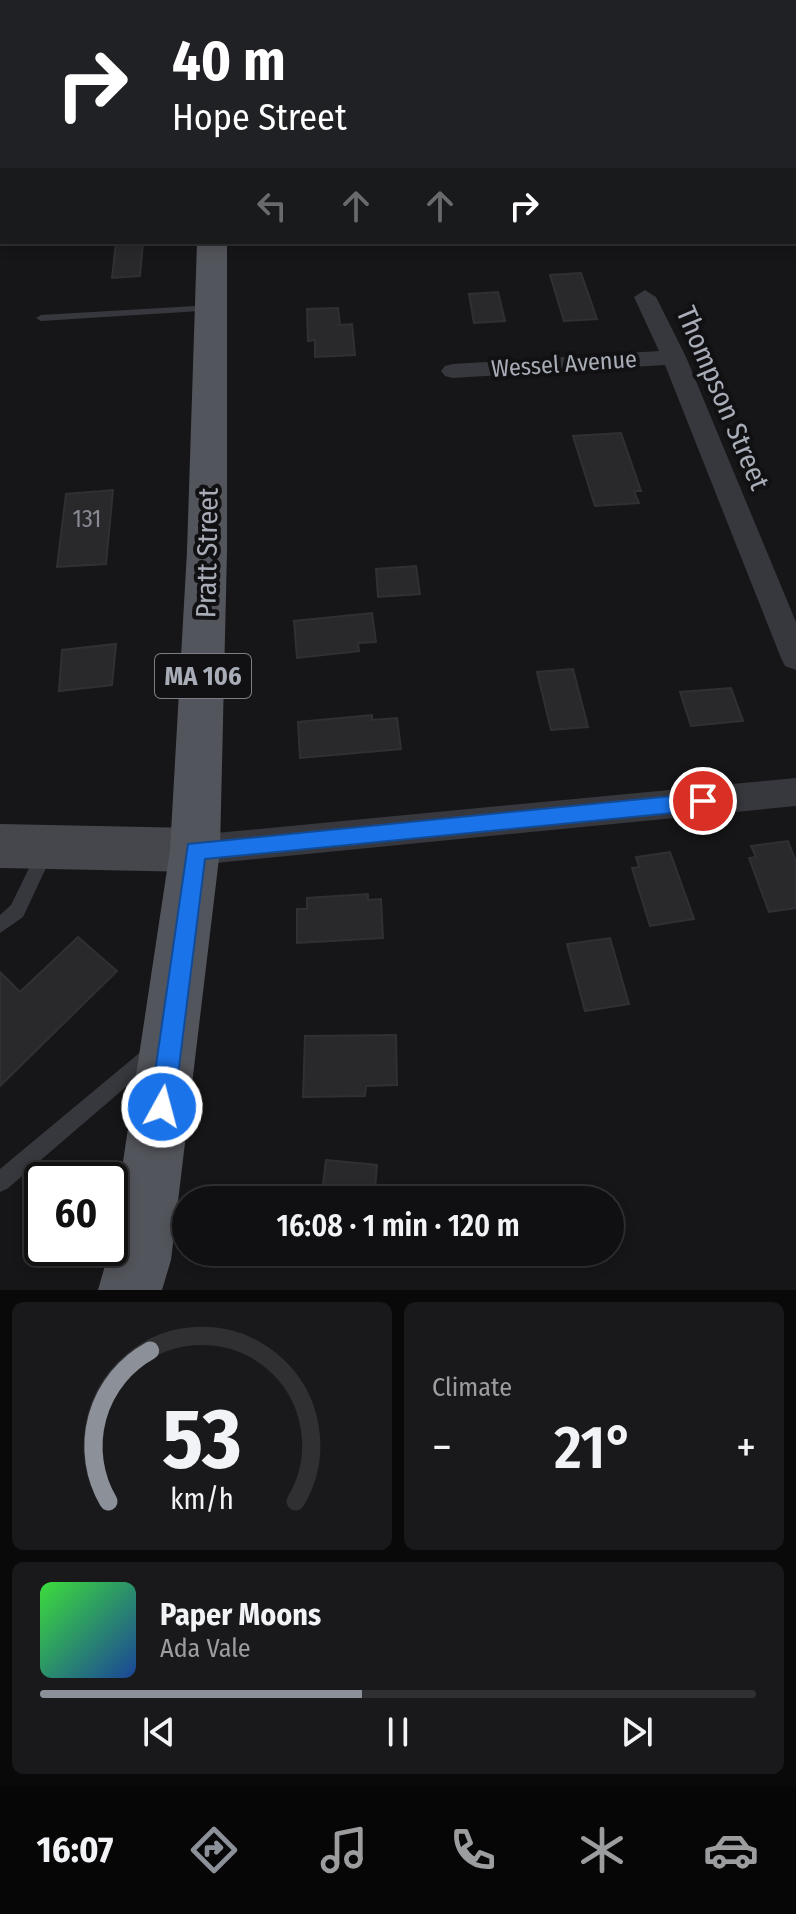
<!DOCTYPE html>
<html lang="en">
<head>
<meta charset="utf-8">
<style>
	:root { --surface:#101012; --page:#19191b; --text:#f1f3f6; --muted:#9c9d9f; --line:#303032; --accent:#8c9099 }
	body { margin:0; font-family:"Fira Sans Condensed",sans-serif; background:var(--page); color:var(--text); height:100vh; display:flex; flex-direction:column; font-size:30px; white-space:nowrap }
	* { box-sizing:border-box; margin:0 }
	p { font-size:26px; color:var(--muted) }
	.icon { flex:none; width:44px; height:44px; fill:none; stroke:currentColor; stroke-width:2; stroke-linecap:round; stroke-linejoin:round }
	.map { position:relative; height:1290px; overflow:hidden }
	.sheet { display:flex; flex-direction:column; gap:12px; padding:12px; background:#09090a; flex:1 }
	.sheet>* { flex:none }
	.top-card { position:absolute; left:0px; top:0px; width:796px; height:244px; box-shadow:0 4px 12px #0003,0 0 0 2px var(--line); background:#202124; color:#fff; overflow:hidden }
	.speed { position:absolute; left:24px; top:1162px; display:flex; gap:16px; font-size:40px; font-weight:700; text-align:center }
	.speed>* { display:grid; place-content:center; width:104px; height:104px; border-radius:50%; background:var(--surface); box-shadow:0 4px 12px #0003,0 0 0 2px var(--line); line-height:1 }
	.speed .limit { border:4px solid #111; border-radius:12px; background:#fff; color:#111 }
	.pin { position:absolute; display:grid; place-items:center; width:68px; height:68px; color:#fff; margin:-34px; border:4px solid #fff; border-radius:50%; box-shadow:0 2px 8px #0007 }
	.me { position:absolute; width:88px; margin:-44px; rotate:7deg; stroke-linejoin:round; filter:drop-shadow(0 0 6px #0008) }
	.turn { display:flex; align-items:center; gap:28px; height:168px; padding:0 40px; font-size:36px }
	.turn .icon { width:104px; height:104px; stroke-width:2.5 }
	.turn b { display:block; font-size:56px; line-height:68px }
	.lanes { display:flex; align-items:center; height:76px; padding:0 40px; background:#0003; justify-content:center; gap:40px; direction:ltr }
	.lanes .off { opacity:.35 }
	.big { font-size:60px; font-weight:600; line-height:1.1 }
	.sheet .widget { flex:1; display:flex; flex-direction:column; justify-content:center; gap:12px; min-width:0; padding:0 28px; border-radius:12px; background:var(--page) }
	.sheet .dial { align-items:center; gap:0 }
	.dial svg { height:208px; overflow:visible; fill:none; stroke:var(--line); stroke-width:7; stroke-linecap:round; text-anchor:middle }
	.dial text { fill:var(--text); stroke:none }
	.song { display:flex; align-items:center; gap:24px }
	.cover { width:96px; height:96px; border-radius:12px; background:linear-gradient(135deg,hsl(120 70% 55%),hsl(220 70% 35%)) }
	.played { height:8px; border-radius:4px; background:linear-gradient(90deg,var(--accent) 45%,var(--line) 45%) }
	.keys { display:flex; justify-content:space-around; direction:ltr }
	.heat { display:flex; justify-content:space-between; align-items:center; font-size:44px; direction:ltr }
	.sheet .tiles { flex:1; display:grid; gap:12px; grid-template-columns:1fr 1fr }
	.widget:last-child { grid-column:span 2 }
	.trip { position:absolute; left:172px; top:1186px; width:452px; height:80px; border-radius:40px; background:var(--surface); box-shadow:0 4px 12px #0003,0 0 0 2px var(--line); font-weight:600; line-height:80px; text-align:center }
	.dock { display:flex; height:128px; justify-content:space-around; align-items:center; background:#060607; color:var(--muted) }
	.dock .icon { width:56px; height:56px }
	.dock .active { color:var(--accent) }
	.dock b { font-size:36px; color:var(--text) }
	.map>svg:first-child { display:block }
	.green { fill:#1c231d }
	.building { fill:#29292c; stroke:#303034; stroke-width:2 }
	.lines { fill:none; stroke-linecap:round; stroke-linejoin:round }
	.lane { fill:#37383d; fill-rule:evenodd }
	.street { fill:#37383d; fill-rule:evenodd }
	.secondary { fill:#45474d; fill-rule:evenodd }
	.primary { fill:#53555c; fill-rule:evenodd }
	.route { fill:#1a73e8; stroke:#114b97; stroke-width:2 }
	.labels { text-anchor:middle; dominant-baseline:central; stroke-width:8; stroke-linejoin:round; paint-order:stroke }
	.far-street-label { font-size:24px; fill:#a8adb8; stroke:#111113 }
	.number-label { font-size:24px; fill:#888b94 }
	.shield { fill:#111113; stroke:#7b7e86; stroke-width:2 }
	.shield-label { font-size:26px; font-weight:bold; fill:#a8adb8 }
	.street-label { font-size:28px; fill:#a8adb8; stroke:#111113 }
</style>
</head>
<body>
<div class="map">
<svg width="796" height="1290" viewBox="0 0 796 1290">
	<rect width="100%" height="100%" fill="#161618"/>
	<polygon class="green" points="661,0 796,0 796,196 794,2"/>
	<g class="building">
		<polygon points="116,242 143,242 140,276 112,278"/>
		<polygon points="581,273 597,319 564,321 550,275"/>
		<polygon points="498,292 505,321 474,323 469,294"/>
		<polygon points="338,308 340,325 352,324 355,355 315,357 315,340 308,341 307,309"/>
		<polygon points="621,433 641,491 634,491 639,503 595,506 573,436"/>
		<polygon points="113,490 106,564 57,567 66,494"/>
		<polygon points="416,566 420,594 378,597 376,569"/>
		<polygon points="372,613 376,642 358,643 359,651 297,658 294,621"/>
		<polygon points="116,644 112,685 59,691 62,650"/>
		<polygon points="573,669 588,727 551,730 537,672"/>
		<polygon points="731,688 743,721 691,726 680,692"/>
		<polygon points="372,715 372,720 397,718 401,749 300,758 298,722"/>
		<polygon points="788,841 796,862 796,908 769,912 749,858 756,857 751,846"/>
		<polygon points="670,852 694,919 650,926 632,868 639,867 636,857"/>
		<polygon points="368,894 368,900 381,899 383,938 297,943 297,909 307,909 307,898"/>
		<polygon points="78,937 117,971 0,1086 0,972 20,992"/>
		<polygon points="610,938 629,1004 585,1011 567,944"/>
		<polygon points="396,1035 397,1085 366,1086 365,1096 303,1097 305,1036"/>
		<polygon points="326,1160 377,1165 374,1200 321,1200"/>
	</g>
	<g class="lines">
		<g class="lane">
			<polygon points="212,305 216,306 216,310 41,321 36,318 41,315"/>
			<polygon points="46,844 52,846 54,851 23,917 0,933 0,915 11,905 40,846"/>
			<polygon points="149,1047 155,1050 158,1056 155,1062 7,1189 0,1192 0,1169 143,1050"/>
		</g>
		<g class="street">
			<rect x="0" y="4" width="2" height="10"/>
			<rect x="0" y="111" width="2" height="11"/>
			<polygon points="645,290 656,297 686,357 796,622 796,670 785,666 781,658 665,365 453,378 445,376 441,371 445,366 453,364 659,351 634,297"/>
			<polygon points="796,778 796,806 195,865 183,861 178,850 183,839 195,835"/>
		</g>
		<polygon class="secondary" points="0,824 195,828 212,835 219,850 212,865 195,872 0,868"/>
		<g class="primary">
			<polygon points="206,0 230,0 205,2"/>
			<polygon points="197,242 227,242 227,551 220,850 171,1260 162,1290 98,1290 110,1248 170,850 187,551"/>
		</g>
	</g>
	<polygon class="route" points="703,793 710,795 713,801 710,808 703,810 205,859 174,1107 170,1116 162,1120 153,1116 150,1107 188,844"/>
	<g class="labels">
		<g class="far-street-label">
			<text transform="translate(564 364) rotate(-4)">Wessel Avenue</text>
		</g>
		<g class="number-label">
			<text x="87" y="519">131</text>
		</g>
		<rect class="shield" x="155" y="654" width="96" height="44" rx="6"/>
		<g class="shield-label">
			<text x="203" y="676">MA 106</text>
		</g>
		<g class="street-label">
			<text transform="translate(723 398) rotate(67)">Thompson Street</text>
			<text transform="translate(207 553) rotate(-89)">Pratt Street</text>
		</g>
	</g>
</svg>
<div class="speed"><div class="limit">60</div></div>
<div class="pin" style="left:703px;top:801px;background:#d93025"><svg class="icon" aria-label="arrive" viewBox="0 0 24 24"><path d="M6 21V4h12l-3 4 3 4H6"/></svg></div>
<svg class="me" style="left:162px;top:1107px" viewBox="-20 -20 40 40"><circle r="17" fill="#1a73e8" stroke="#fff" stroke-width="3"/><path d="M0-11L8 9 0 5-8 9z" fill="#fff"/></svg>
<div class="trip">16:08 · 1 min · 120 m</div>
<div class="top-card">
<div class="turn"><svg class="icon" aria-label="right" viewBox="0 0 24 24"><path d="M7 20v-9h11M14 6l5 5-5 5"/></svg><div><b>40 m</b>Hope Street</div></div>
<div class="lanes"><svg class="icon off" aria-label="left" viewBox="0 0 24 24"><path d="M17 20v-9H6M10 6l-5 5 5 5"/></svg><svg class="icon off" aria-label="ahead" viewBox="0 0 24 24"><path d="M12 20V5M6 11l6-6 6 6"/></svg><svg class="icon off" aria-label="ahead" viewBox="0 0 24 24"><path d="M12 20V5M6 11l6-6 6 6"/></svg><svg class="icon" aria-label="right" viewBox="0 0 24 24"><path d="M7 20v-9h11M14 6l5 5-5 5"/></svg></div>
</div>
</div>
<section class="sheet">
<div class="tiles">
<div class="widget dial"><svg viewBox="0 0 100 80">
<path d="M14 69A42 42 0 1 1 86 69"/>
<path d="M14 69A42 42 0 0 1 30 11" stroke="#8c9099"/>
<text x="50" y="56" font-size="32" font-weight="700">53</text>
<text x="50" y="72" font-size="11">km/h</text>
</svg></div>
<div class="widget"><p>Climate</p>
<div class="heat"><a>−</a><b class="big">21°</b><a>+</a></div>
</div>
<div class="widget">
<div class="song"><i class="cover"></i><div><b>Paper Moons</b><p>Ada Vale</p></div></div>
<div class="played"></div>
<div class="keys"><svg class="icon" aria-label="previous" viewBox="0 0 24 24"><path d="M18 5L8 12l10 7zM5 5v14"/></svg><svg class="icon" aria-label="pause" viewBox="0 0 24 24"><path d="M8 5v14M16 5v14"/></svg><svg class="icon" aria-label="next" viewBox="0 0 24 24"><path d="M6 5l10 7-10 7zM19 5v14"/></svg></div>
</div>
</div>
</section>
<nav class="dock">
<b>16:07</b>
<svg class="icon active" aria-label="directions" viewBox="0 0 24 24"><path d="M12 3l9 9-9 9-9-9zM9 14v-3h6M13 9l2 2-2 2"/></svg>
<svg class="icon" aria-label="music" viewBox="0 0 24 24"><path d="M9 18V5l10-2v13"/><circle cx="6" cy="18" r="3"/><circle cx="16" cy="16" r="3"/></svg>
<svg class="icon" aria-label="phone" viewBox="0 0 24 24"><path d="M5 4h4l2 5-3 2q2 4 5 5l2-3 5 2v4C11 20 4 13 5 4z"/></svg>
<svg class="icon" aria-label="climate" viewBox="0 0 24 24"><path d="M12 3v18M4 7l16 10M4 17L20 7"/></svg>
<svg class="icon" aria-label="car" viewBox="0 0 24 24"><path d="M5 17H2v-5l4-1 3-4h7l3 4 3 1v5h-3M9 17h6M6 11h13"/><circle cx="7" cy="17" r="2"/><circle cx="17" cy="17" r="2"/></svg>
</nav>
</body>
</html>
